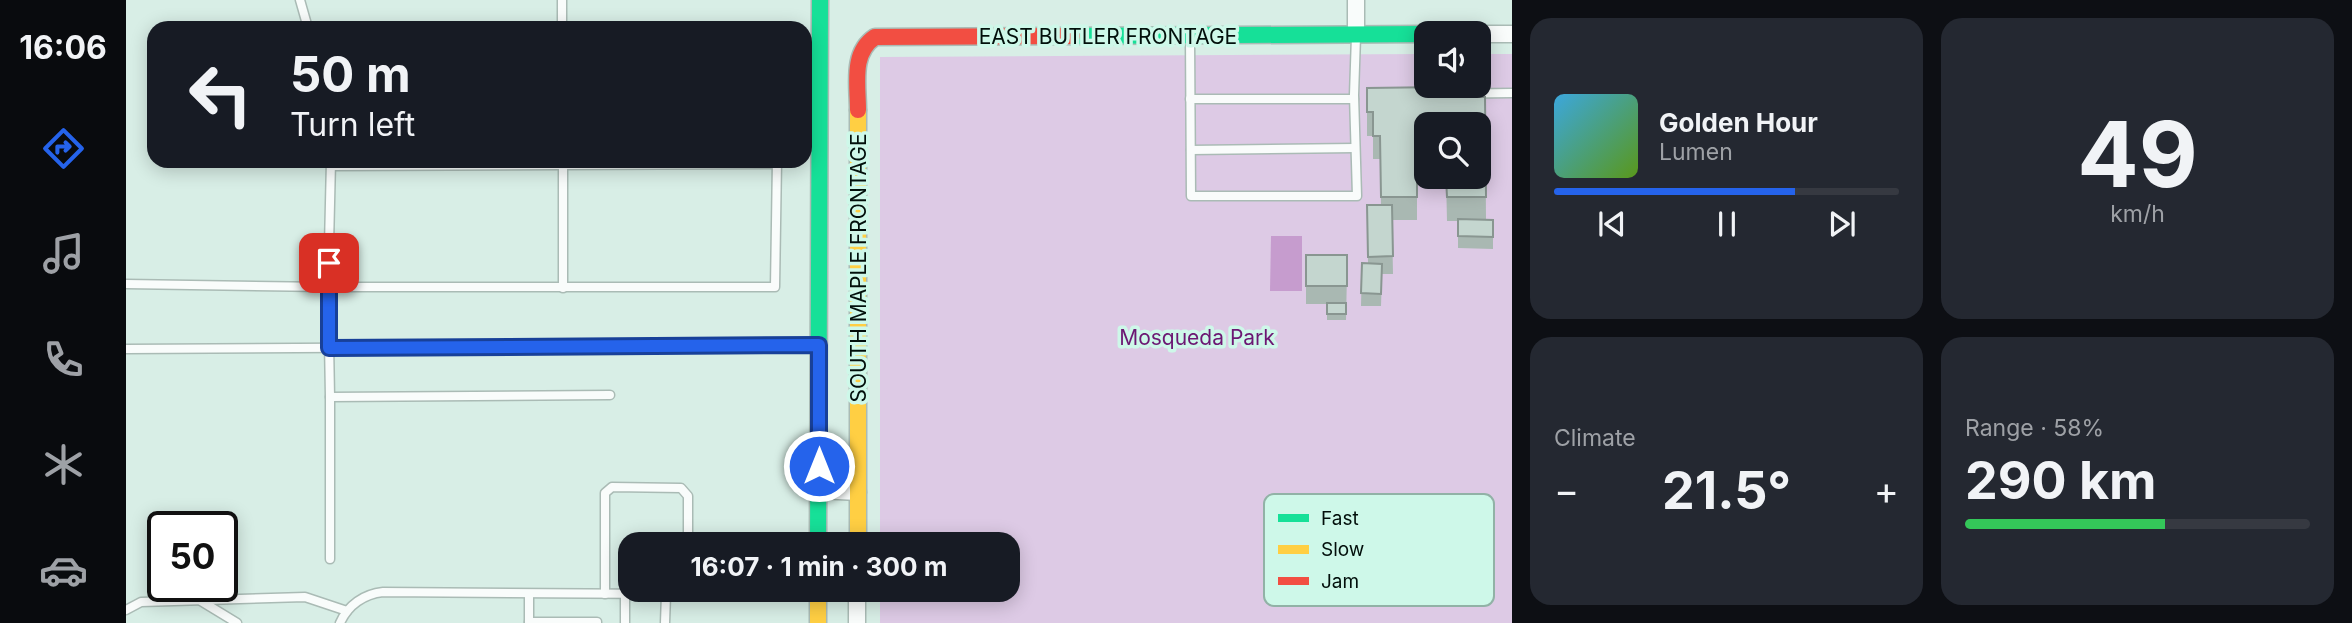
<!DOCTYPE html>
<html lang="en">
<head>
<meta charset="utf-8">
<style>
	:root { --surface:#171b24; --page:#242831; --text:#f1f3f6; --muted:#9ea1a6; --line:#363941; --accent:#2563eb }
	body { margin:0; font-family:Inter,sans-serif; background:var(--page); color:var(--text); height:100vh; display:flex; flex-direction:column; font-size:26px; white-space:nowrap }
	* { box-sizing:border-box; margin:0 }
	p { font-size:23px; color:var(--muted) }
	.icon { flex:none; width:38px; height:38px; fill:none; stroke:currentColor; stroke-width:2; stroke-linecap:round; stroke-linejoin:round }
	.map { position:relative; flex:1; overflow:hidden }
	.sheet { display:flex; flex-direction:column; gap:18px; padding:18px; background:#0d0f14; width:840px }
	.sheet>* { flex:none }
	.top-card { position:absolute; left:21px; top:21px; width:665px; height:147px; border-radius:21px; box-shadow:0 4px 18px #0003; background:#171b24; color:var(--text); overflow:hidden }
	.fabs { position:absolute; left:1288px; top:21px; display:grid; gap:14px }
	.fabs a { display:grid; place-items:center; width:77px; height:77px; border-radius:14px; background:var(--surface); box-shadow:0 4px 18px #0003; font-size:35px }
	.speed { position:absolute; left:21px; top:511px; display:flex; gap:14px; font-size:35px; font-weight:700; text-align:center }
	.speed>* { display:grid; place-content:center; width:91px; height:91px; border-radius:50%; background:var(--surface); box-shadow:0 4px 18px #0003; line-height:1 }
	.speed .limit { border:4px solid #111; border-radius:10px; background:#fff; color:#111 }
	.pin { position:absolute; display:grid; place-items:center; width:60px; height:60px; color:#fff; margin:-30px; border-radius:14px; box-shadow:0 4px 10px #0006 }
	.me { position:absolute; width:77px; margin:-38px; rotate:0deg; stroke-linejoin:round; filter:drop-shadow(0 0 5px #0008) }
	.turn { display:flex; align-items:center; gap:24px; height:147px; padding:0 28px; font-size:32px }
	.turn .icon { width:91px; height:91px; stroke-width:2.5 }
	.turn b { display:block; font-size:49px; line-height:60px }
	.big { font-size:52px; font-weight:700; line-height:1.1 }
	.sheet .tile { flex:1; display:flex; flex-direction:column; justify-content:center; gap:10px; min-width:0; padding:0 24px; border-radius:21px; background:var(--page) }
	.sheet .dial { align-items:center; gap:0 }
	.dial b { font-size:91px; line-height:1 }
	.song { display:flex; align-items:center; gap:21px }
	.cover { width:84px; height:84px; border-radius:10px; background:linear-gradient(135deg,hsl(200 70% 55%),hsl(90 70% 35%)) }
	.played { height:7px; border-radius:4px; background:linear-gradient(90deg,var(--accent) 70%,var(--line) 70%) }
	.keys { display:flex; justify-content:space-around; direction:ltr }
	.heat { display:flex; justify-content:space-between; align-items:center; font-size:38px; direction:ltr }
	.charge { height:10px; border-radius:5px; background:linear-gradient(90deg,#34c759 58%,var(--line) 0) }
	.sheet .tiles { flex:1; display:grid; gap:18px; grid-template-columns:repeat(2,1fr) }
	.trip { position:absolute; left:492px; top:532px; width:402px; height:70px; border-radius:21px; background:var(--surface); box-shadow:0 4px 18px #0003; font-weight:700; line-height:70px; text-align:center }
	main { display:flex; flex:1; min-height:0 }
	.tabs { display:flex; flex-direction:column; width:126px; justify-content:space-around; align-items:center; background:#090b0e; color:var(--muted) }
	.tabs .icon { width:49px; height:49px }
	.tabs .current { color:var(--accent) }
	.tabs b { font-size:32px; color:var(--text) }
	.map>svg:first-child { display:block }
	.green { fill:#ddcae5; fill-rule:evenodd }
	.water { fill:#c69cce }
	.lines { fill:none; stroke-linecap:round; stroke-linejoin:round }
	.lane-casing { stroke:#aabbb5; stroke-width:11 }
	.street-casing { stroke:#aabbb5; stroke-width:19 }
	.fast-casing { stroke:#aabbb5; stroke-width:19 }
	.slow-casing { stroke:#aabbb5; stroke-width:19 }
	.jam-casing { stroke:#aabbb5; stroke-width:19 }
	.lane { stroke:#f9fcfb; stroke-width:8 }
	.street { stroke:#f9fcfb; stroke-width:16 }
	.fast { stroke:#16e098; stroke-width:16 }
	.slow { stroke:#ffcf43; stroke-width:16 }
	.jam { stroke:#f24e42; stroke-width:16 }
	.wall { fill:#a9b8b2 }
	.building { fill:#c4d6cf; stroke:#899691; stroke-width:2 }
	.route-casing { stroke:#184099; stroke-width:18 }
	.route { stroke:#2563eb; stroke-width:12 }
	.labels { text-anchor:middle; dominant-baseline:central; stroke-width:7; stroke-linejoin:round; paint-order:stroke }
	.street-label { font-size:21px; fill:#020f0b; stroke:#cef8e9 }
	.park-label { font-size:21px; fill:#6c1873; stroke:#cef8e9 }
	.key { fill:#cef8e9; stroke:#91b2a6; stroke-width:2 }
	.key-label { font-size:19px; fill:#020f0b }
</style>
</head>
<body>
<main>
<nav class="tabs">
<b>16:06</b>
<svg class="icon current" aria-label="directions" viewBox="0 0 24 24"><path d="M12 3l9 9-9 9-9-9zM9 14v-3h6M13 9l2 2-2 2"/></svg>
<svg class="icon" aria-label="music" viewBox="0 0 24 24"><path d="M9 18V5l10-2v13"/><circle cx="6" cy="18" r="3"/><circle cx="16" cy="16" r="3"/></svg>
<svg class="icon" aria-label="phone" viewBox="0 0 24 24"><path d="M5 4h4l2 5-3 2q2 4 5 5l2-3 5 2v4C11 20 4 13 5 4z"/></svg>
<svg class="icon" aria-label="climate" viewBox="0 0 24 24"><path d="M12 3v18M4 7l16 10M4 17L20 7"/></svg>
<svg class="icon" aria-label="car" viewBox="0 0 24 24"><path d="M5 17H2v-5l4-1 3-4h7l3 4 3 1v5h-3M9 17h6M6 11h13"/><circle cx="7" cy="17" r="2"/><circle cx="17" cy="17" r="2"/></svg>
</nav>
<div class="map">
<svg width="1386" height="623" viewBox="0 0 1386 623">
	<rect width="100%" height="100%" fill="#d8eee6"/>
	<path class="green" d="M1300 54V86H1353V54H1386V623H754V590H882V544H754V57ZM1300 124H1353V177H1300Z"/>
	<polygon class="water" points="1145,236 1176,236 1176,291 1144,291"/>
	<g class="lines">
		<g class="lane-casing">
			<g id="lane">
				<polyline points="174,0 182,28"/>
				<polyline points="436,0 436,28"/>
				<polyline points="1064,38 1065,196 1231,196 1228,95 1230,36"/>
				<polyline points="1308,94 1386,93"/>
				<polyline points="1064,99 1228,99"/>
				<polyline points="1065,150 1229,148"/>
				<polyline points="437,161 437,288"/>
				<polyline points="205,166 651,164"/>
				<polyline points="0,284 202,287 205,161"/>
				<polyline points="0,349 690,345"/>
				<polyline points="484,395 204,397 202,287 649,287 651,161"/>
				<polyline points="204,559 204,397"/>
				<polyline points="403,594 403,623"/>
				<polyline points="479,594 479,493 486,487 555,488 562,496 562,544"/>
				<polyline points="75,601 111,623"/>
				<polyline points="0,610 15,602 179,597 221,611"/>
				<polyline points="403,622 471,622"/>
				<path d="M214 623C222 605 238 594 257 592L540 594H554L558 590"/>
				<polyline points="499,623 499,594"/>
				<polyline points="539,623 540,594"/>
			</g>
		</g>
		<g class="street-casing">
			<g id="street">
				<polyline points="1230,0 1230,34"/>
				<polyline points="1353,34 1386,34"/>
				<polyline points="693,490 732,492"/>
				<polyline points="731,623 731,590"/>
			</g>
		</g>
		<g class="fast-casing">
			<g id="fast">
				<polyline points="946,36 1300,34"/>
				<polyline points="692,544 694,0"/>
			</g>
		</g>
		<g class="slow-casing">
			<g id="slow">
				<polyline points="732,110 732,544"/>
				<polyline points="692,590 692,623"/>
			</g>
		</g>
		<g class="jam-casing">
			<path id="jam" d="M732 110C732 84 725 53 749 37L946 36"/>
		</g>
		<use href="#lane" class="lane"/>
		<use href="#street" class="street"/>
		<use href="#fast" class="fast"/>
		<use href="#slow" class="slow"/>
		<use href="#jam" class="jam"/>
	</g>
	<g class="wall">
		<polygon points="1241,88 1317,97 1359,97 1360,219 1367,220 1367,249 1332,248 1332,221 1321,221 1320,177 1353,124 1300,124 1300,166 1291,166 1291,220 1266,220 1267,274 1256,274 1255,306 1235,306 1236,263 1242,263 1241,205 1255,205 1254,159 1247,159 1247,136 1241,136"/>
		<polygon points="1180,255 1221,273 1220,320 1201,320 1201,304 1180,304"/>
	</g>
	<g class="building">
		<polygon points="1316,87 1317,97 1359,97 1360,197 1321,197 1320,177 1353,177 1353,124 1300,124 1300,142 1291,142 1291,197 1255,197 1254,136 1247,136 1247,112 1241,112 1241,88"/>
		<polygon points="1241,205 1266,205 1267,256 1242,257"/>
		<polygon points="1332,219 1367,220 1367,237 1332,236"/>
		<rect x="1180" y="255" width="41" height="31"/>
		<polygon points="1236,263 1256,264 1255,294 1235,293"/>
		<rect x="1201" y="303" width="19" height="11"/>
	</g>
	<g class="lines">
		<g class="route-casing">
			<polyline id="route" points="203,263 203,348 693,345 693,466"/>
		</g>
		<use href="#route" class="route"/>
	</g>
	<g class="labels">
		<g class="street-label">
			<text x="982" y="36">EAST BUTLER FRONTAGE</text>
			<text transform="translate(732 268) rotate(-90)">SOUTH MAPLE FRONTAGE</text>
		</g>
		<g class="park-label">
			<text x="1071" y="337">Mosqueda Park</text>
		</g>
	</g>
	<rect x="1138" y="494" width="230" height="112" rx="10" class="key"/>
	<rect x="1152" y="514" width="31" height="8" fill="#16e098"/>
	<rect x="1152" y="545" width="31" height="9" fill="#ffcf43"/>
	<rect x="1152" y="577" width="31" height="8" fill="#f24e42"/>
	<g class="key-label">
		<text x="1195" y="525">Fast</text>
		<text x="1195" y="556">Slow</text>
		<text x="1195" y="588">Jam</text>
	</g>
</svg>
<div class="fabs">
<a><svg class="icon" aria-label="sound" viewBox="0 0 24 24"><path d="M4 9h4l5-4v14l-5-4H4zM17 9q2 3 0 6"/></svg></a>
<a><svg class="icon" aria-label="search" viewBox="0 0 24 24"><circle cx="10" cy="10" r="6"/><path d="M15 15l6 6"/></svg></a>
</div>
<div class="speed"><div class="limit">50</div></div>
<div class="pin" style="left:203px;top:263px;background:#d93025"><svg class="icon" aria-label="arrive" viewBox="0 0 24 24"><path d="M6 21V4h12l-3 4 3 4H6"/></svg></div>
<svg class="me" style="left:693px;top:466px" viewBox="-20 -20 40 40"><circle r="17" fill="#2563eb" stroke="#fff" stroke-width="3"/><path d="M0-11L8 9 0 5-8 9z" fill="#fff"/></svg>
<div class="trip">16:07 · 1 min · 300 m</div>
<div class="top-card">
<div class="turn"><svg class="icon" aria-label="left" viewBox="0 0 24 24"><path d="M17 20v-9H6M10 6l-5 5 5 5"/></svg><div><b>50 m</b>Turn left</div></div>
</div>
</div>
<section class="sheet">
<div class="tiles">
<div class="tile">
<div class="song"><i class="cover"></i><div><b>Golden Hour</b><p>Lumen</p></div></div>
<div class="played"></div>
<div class="keys"><svg class="icon" aria-label="previous" viewBox="0 0 24 24"><path d="M18 5L8 12l10 7zM5 5v14"/></svg><svg class="icon" aria-label="pause" viewBox="0 0 24 24"><path d="M8 5v14M16 5v14"/></svg><svg class="icon" aria-label="next" viewBox="0 0 24 24"><path d="M6 5l10 7-10 7zM19 5v14"/></svg></div>
</div>
<div class="tile dial"><b>49</b><p>km/h</p></div>
<div class="tile"><p>Climate</p>
<div class="heat"><a>−</a><b class="big">21.5°</b><a>+</a></div>
</div>
<div class="tile"><p>Range · 58%</p><b class="big">290 km</b><div class="charge"></div></div>
</div>
</section>
</main>
</body>
</html>
